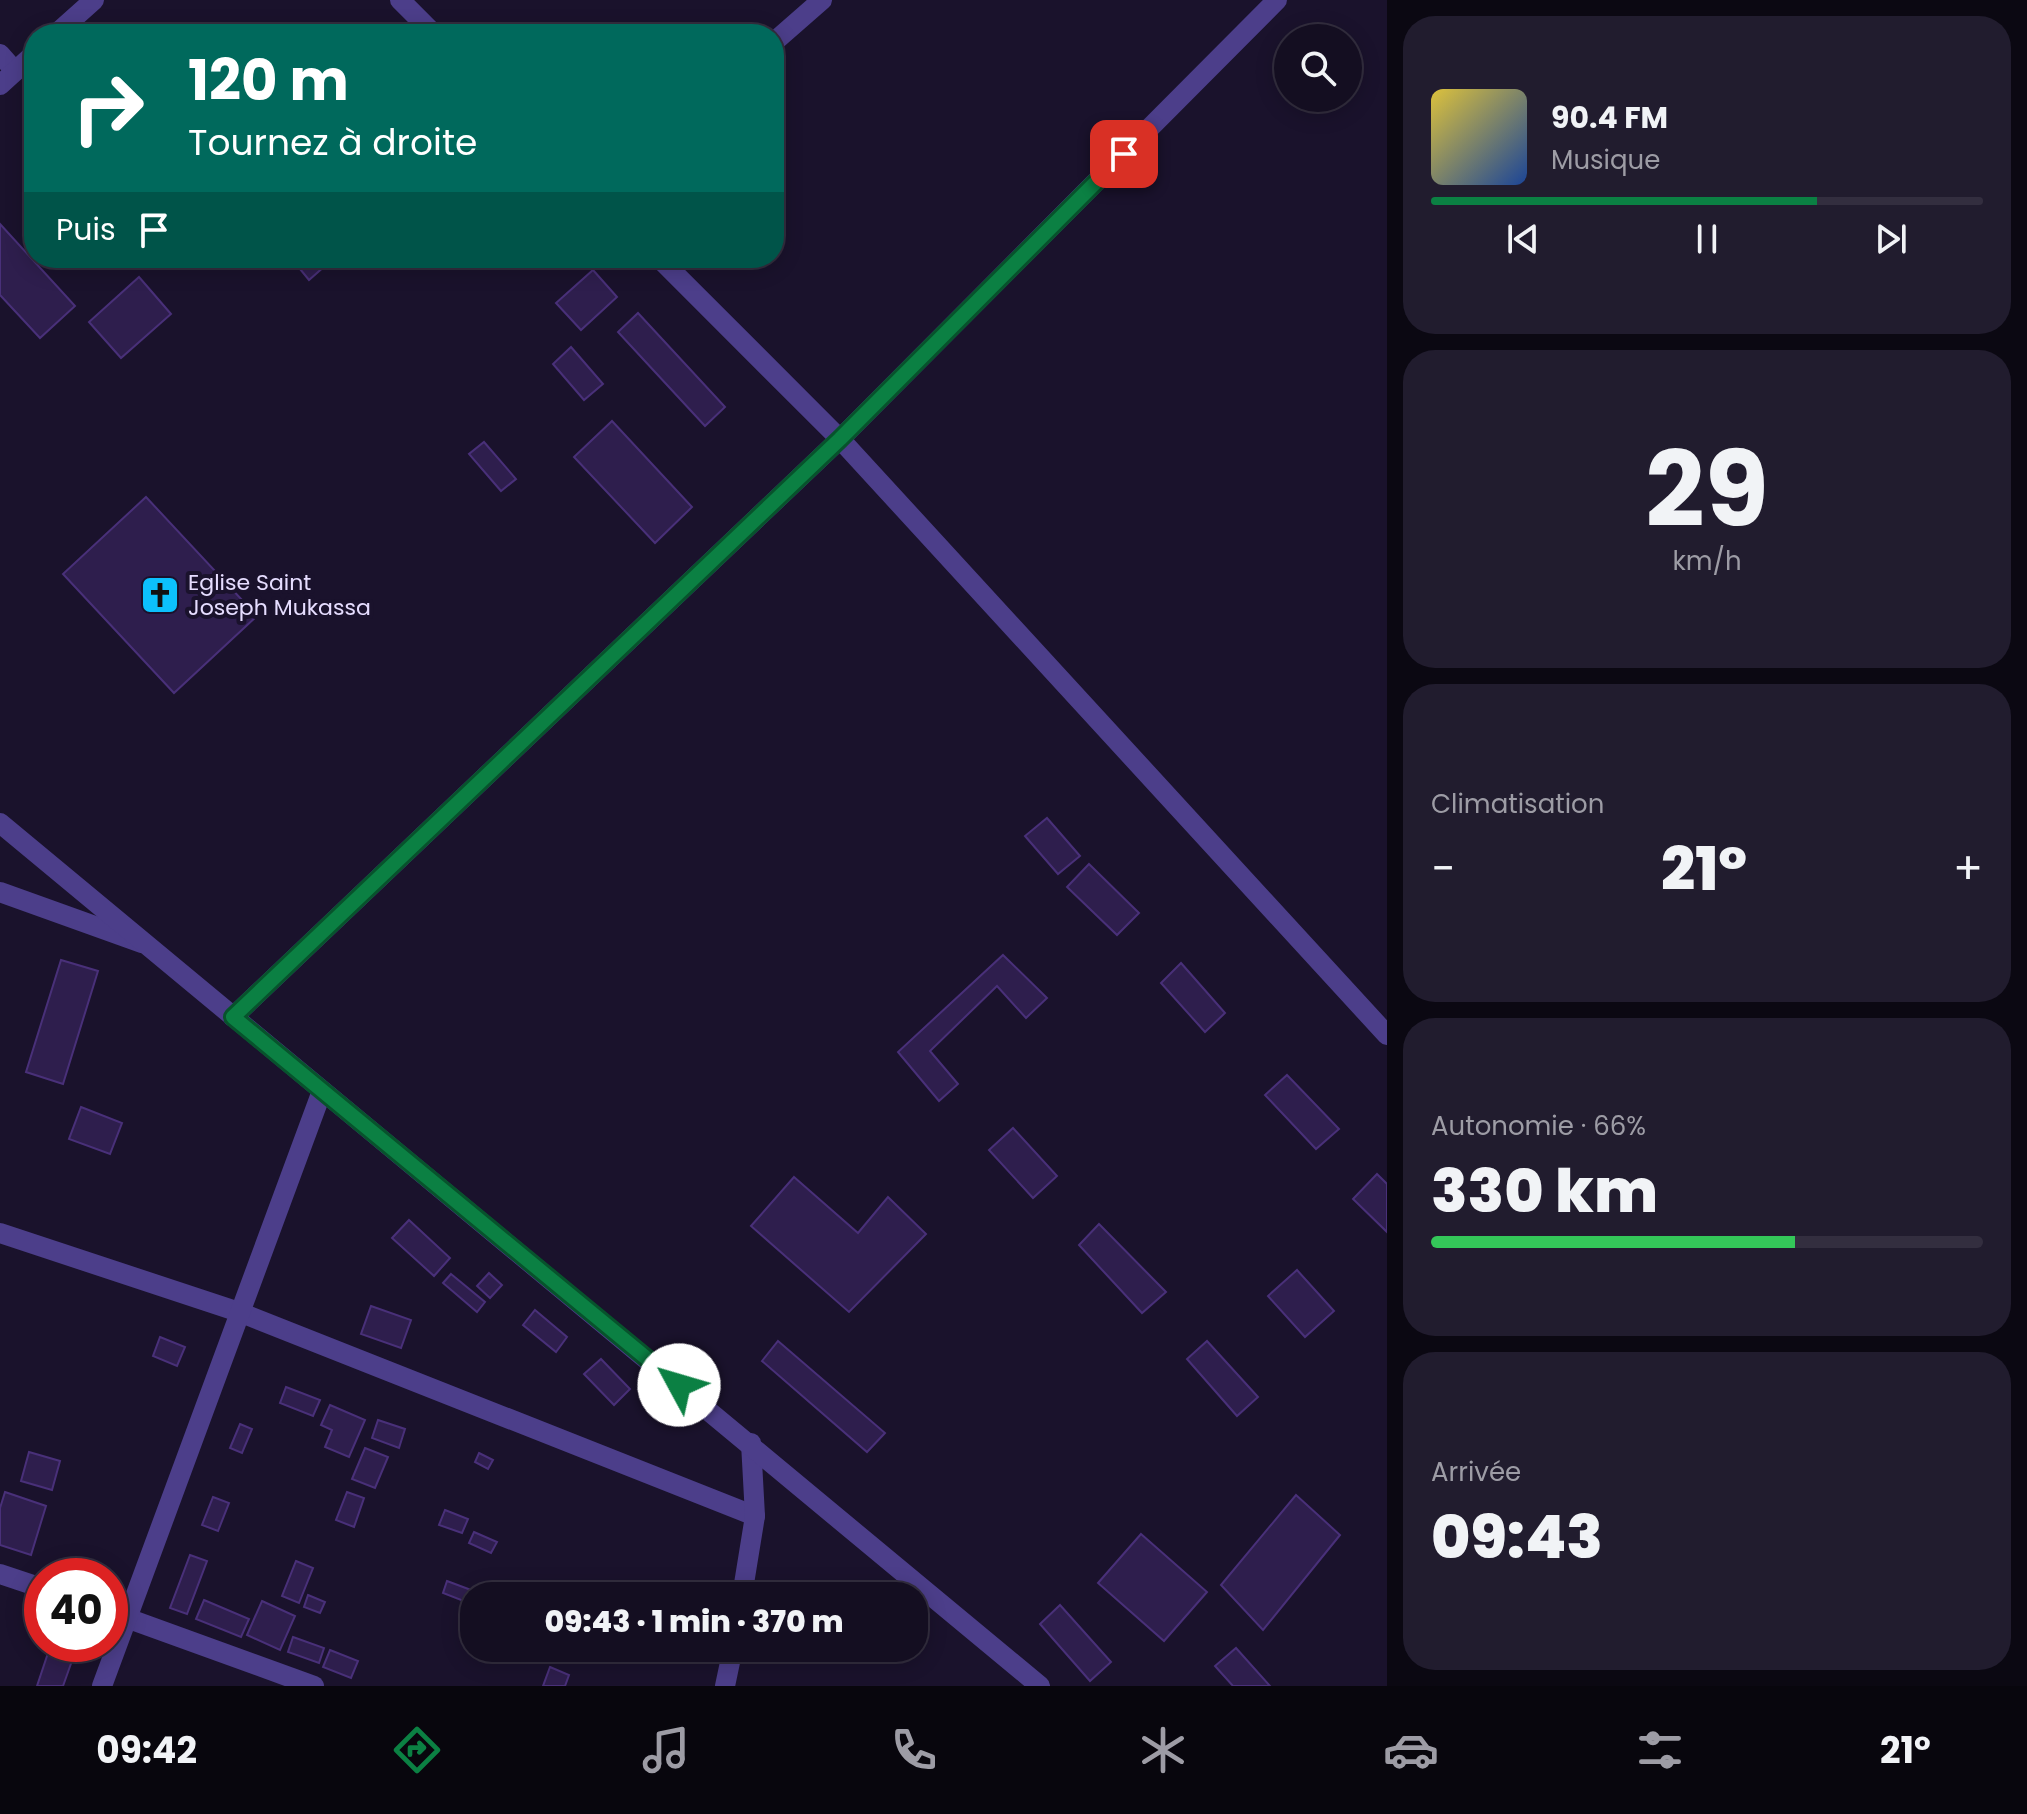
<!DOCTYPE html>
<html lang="fr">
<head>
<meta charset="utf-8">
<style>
	:root { --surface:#140e21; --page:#211c2e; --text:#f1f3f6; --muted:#9d9ca5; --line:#332e3f; --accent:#0b8043 }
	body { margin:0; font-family:Poppins,sans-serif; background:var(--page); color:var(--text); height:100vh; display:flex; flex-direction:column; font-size:30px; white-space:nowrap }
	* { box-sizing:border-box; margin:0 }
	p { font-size:26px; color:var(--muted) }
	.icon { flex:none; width:44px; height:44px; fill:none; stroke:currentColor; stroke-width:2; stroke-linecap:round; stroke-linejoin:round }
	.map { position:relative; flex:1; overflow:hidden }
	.sheet { display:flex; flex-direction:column; gap:16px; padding:16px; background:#0b0812; width:640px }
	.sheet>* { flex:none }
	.banner { position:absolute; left:24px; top:24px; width:760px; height:244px; border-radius:32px; box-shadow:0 4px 20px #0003,0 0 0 2px var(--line); background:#00695c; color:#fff; overflow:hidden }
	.tools { position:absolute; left:1274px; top:24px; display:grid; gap:16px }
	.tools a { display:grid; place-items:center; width:88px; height:88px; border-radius:50%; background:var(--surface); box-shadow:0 4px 20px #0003,0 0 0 2px var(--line); font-size:40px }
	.speed { position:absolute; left:24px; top:1558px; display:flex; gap:16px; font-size:40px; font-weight:700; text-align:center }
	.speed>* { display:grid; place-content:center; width:104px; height:104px; border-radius:50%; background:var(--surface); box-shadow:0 4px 20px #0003,0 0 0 2px var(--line); line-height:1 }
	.speed .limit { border:12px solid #d22; background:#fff; color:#111 }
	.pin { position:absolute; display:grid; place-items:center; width:68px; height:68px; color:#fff; margin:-34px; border-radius:16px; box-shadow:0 4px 12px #0006 }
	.me { position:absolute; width:88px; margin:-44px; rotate:309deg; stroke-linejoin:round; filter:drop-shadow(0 0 6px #0008) }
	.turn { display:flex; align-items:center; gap:28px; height:168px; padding:0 32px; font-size:36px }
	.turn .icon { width:104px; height:104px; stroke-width:2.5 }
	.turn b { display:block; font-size:56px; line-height:68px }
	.then { display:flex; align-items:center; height:76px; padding:0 32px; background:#0003; gap:16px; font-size:30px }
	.big { font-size:60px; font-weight:800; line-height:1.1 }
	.sheet .widget { flex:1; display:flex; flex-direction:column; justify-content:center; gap:12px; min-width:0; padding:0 28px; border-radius:32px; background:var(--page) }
	.sheet .dial { align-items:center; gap:0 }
	.dial b { font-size:104px; line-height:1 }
	.song { display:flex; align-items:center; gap:24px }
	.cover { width:96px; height:96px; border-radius:12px; background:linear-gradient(135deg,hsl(50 70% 55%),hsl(220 70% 35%)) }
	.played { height:8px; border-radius:4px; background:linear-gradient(90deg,var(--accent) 70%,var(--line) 70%) }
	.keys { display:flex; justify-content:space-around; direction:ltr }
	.heat { display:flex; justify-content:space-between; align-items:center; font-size:44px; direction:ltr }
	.charge { height:12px; border-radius:6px; background:linear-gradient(90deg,#34c759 66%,var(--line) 0) }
	.trip { position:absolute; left:460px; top:1582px; width:468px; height:80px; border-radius:32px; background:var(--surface); box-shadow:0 4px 20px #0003,0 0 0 2px var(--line); font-weight:800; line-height:80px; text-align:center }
	.menu { display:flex; height:128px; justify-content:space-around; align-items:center; background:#08060d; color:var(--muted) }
	.menu .icon { width:56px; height:56px }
	.menu .current { color:var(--accent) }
	.menu b { font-size:36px; color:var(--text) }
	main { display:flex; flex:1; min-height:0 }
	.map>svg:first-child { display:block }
	.building { fill:#2e1e4d; stroke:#493079; stroke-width:2 }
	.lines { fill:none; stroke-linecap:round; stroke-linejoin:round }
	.minor { stroke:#4c3e8a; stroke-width:20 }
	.tertiary { stroke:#4c3e8a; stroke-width:20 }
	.route-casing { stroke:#07532c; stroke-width:20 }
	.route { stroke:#0b8043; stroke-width:14 }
	.labels { text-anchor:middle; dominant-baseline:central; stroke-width:8; stroke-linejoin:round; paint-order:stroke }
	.poi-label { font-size:22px; fill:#e6ddff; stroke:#1a122c; text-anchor:start }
</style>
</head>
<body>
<main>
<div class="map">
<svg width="1387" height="1686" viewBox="0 0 1387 1686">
	<rect width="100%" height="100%" fill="#1a122c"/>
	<g class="building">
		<polygon points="0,224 75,306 40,338 0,295"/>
		<polygon points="291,258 334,258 309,280"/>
		<polygon points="593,270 617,297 581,330 556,303"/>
		<polygon points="139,277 171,314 121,358 89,322"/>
		<polygon points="638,313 725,407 705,426 618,332"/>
		<polygon points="571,347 603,384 584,400 553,364"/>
		<polygon points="612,421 692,507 655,543 574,457"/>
		<polygon points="484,442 516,479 501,491 469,454"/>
		<polygon points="146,497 257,616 174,693 63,574"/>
		<polygon points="1047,818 1080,856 1058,874 1025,836"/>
		<polygon points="1089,864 1139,913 1117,935 1067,887"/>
		<polygon points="1003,955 1047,998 1026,1018 997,986 930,1051 958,1084 939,1101 898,1052"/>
		<polygon points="61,960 98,971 63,1084 26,1072"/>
		<polygon points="1181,963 1225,1013 1205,1032 1161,983"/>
		<polygon points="1287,1075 1339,1129 1316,1149 1265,1095"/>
		<polygon points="81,1107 122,1123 110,1154 69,1139"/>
		<polygon points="1013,1128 1057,1176 1033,1198 989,1150"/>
		<polygon points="1377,1174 1387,1184 1387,1232 1353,1199"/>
		<polygon points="794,1177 858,1233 888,1197 926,1234 849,1312 751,1226"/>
		<polygon points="409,1220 450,1258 434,1276 392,1238"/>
		<polygon points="1099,1224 1166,1292 1142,1313 1079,1245"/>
		<polygon points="1297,1270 1334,1311 1305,1337 1268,1296"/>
		<polygon points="489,1273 502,1285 490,1298 477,1286"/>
		<polygon points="451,1274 485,1302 477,1312 443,1283"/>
		<polygon points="371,1306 411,1320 401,1348 361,1334"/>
		<polygon points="535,1310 567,1337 556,1352 523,1325"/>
		<polygon points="160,1337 185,1347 177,1366 153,1356"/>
		<polygon points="778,1341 885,1433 867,1452 762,1361"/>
		<polygon points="1207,1341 1258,1397 1237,1416 1187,1359"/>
		<polygon points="601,1359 630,1389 614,1405 584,1374"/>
		<polygon points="286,1387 320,1400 313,1416 280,1403"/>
		<polygon points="330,1405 365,1420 349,1457 325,1447 332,1430 321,1425"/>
		<polygon points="378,1420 405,1429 399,1448 372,1438"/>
		<polygon points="240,1424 252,1429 242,1453 230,1448"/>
		<polygon points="365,1448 388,1457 375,1488 352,1479"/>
		<polygon points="29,1452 60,1461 52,1490 21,1481"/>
		<polygon points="479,1453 493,1460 488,1469 475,1462"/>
		<polygon points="5,1492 46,1506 31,1555 0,1545 0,1508"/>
		<polygon points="347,1492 364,1498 354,1527 336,1520"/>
		<polygon points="1296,1495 1340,1535 1263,1630 1221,1585"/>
		<polygon points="213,1497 229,1503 218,1531 202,1525"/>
		<polygon points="445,1510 468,1519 462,1533 439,1525"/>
		<polygon points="474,1532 497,1542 491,1553 469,1543"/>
		<polygon points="1141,1534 1207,1592 1164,1641 1098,1583"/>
		<polygon points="190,1555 207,1561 187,1614 170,1608"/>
		<polygon points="296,1561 313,1568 299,1603 282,1596"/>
		<polygon points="447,1581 487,1596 474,1596 474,1605 443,1593"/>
		<polygon points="826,1583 841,1596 813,1596"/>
		<polygon points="308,1595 325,1602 320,1613 304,1607"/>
		<polygon points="204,1600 249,1619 241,1637 196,1619"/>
		<polygon points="262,1601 295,1616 280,1650 247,1635"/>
		<polygon points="1060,1605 1111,1662 1090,1681 1040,1624"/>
		<polygon points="293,1637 324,1648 319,1663 288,1652"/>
		<polygon points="1236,1648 1270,1686 1233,1686 1215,1666"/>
		<polygon points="49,1650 73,1658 63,1686 37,1686"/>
		<polygon points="330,1650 358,1661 351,1678 323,1667"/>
		<polygon points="550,1667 569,1675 565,1686 543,1686"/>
	</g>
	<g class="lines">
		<g class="minor">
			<polyline points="400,0 434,34"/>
			<polyline points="56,34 94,0"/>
			<polyline points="774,42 822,0"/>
			<polyline points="0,54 15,71"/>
			<polyline points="0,85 34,54"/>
			<polyline points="659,258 840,439 1387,1035"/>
			<polyline points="0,892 142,943"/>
			<polyline points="233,1017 840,439 1277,0"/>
			<polyline points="0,1233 239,1312 755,1516"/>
			<polyline points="0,1574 42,1588"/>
			<polyline points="742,1596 755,1516 751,1443"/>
			<polyline points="110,1612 314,1686"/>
			<polyline points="102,1686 322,1091"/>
			<polyline points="725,1686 733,1648"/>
		</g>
		<polyline class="tertiary" points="0,823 1040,1686"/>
	</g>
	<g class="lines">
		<g class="route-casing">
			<polyline id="route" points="679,1385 233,1017 840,439 1124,154"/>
		</g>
		<use href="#route" class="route"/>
	</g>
	<defs>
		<g id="church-square" transform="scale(2)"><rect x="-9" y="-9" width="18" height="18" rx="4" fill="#0cc1fc" stroke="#1a122c"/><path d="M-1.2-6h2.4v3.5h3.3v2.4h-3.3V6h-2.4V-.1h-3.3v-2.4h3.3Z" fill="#111"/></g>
	</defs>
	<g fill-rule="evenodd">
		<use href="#church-square" x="160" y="595"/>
	</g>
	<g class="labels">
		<g class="poi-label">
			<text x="188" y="582">Eglise Saint<tspan x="188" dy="25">Joseph Mukassa</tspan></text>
		</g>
	</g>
</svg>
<div class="tools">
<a><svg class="icon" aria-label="search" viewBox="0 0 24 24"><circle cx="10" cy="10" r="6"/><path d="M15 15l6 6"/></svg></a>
</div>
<div class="speed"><div class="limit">40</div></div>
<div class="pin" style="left:1124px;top:154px;background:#d93025"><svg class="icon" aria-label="arrive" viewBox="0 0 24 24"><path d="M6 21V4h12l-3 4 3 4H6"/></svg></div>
<svg class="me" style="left:679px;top:1385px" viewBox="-20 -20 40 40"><circle r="19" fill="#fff"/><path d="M0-13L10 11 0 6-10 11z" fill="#0b8043"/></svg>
<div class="trip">09:43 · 1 min · 370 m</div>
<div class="banner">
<div class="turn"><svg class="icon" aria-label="right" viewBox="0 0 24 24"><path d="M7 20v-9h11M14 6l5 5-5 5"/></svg><div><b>120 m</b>Tournez à droite</div></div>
<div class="then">Puis<svg class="icon" aria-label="arrive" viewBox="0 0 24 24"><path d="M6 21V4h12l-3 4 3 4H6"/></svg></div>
</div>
</div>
<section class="sheet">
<div class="widget">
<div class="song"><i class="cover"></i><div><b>90.4 FM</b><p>Musique</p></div></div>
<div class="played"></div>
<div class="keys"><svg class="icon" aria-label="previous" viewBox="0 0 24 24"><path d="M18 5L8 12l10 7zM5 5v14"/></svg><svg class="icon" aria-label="pause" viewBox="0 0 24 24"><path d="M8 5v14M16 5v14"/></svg><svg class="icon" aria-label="next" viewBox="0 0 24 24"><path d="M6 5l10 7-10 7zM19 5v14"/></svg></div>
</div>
<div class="widget dial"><b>29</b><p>km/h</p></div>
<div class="widget"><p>Climatisation</p>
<div class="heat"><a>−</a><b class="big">21°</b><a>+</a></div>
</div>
<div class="widget"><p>Autonomie · 66%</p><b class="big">330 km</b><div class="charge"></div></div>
<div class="widget"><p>Arrivée</p><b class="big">09:43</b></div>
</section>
</main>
<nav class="menu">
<b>09:42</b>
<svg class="icon current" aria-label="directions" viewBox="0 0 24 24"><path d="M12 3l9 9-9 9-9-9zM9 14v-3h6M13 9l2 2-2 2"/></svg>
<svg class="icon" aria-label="music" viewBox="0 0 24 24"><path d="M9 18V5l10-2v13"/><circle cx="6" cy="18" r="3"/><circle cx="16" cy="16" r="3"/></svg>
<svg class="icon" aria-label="phone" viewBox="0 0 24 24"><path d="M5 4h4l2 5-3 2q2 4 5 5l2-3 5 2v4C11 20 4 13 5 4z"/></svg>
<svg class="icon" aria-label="climate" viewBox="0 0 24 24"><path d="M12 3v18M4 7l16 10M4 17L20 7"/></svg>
<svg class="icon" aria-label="car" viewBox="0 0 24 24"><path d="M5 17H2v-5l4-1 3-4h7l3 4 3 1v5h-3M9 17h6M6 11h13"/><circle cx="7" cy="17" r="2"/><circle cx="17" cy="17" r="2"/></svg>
<svg class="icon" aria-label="filters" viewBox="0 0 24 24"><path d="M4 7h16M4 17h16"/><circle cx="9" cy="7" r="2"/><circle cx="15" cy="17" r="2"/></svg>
<b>21°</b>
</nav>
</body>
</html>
